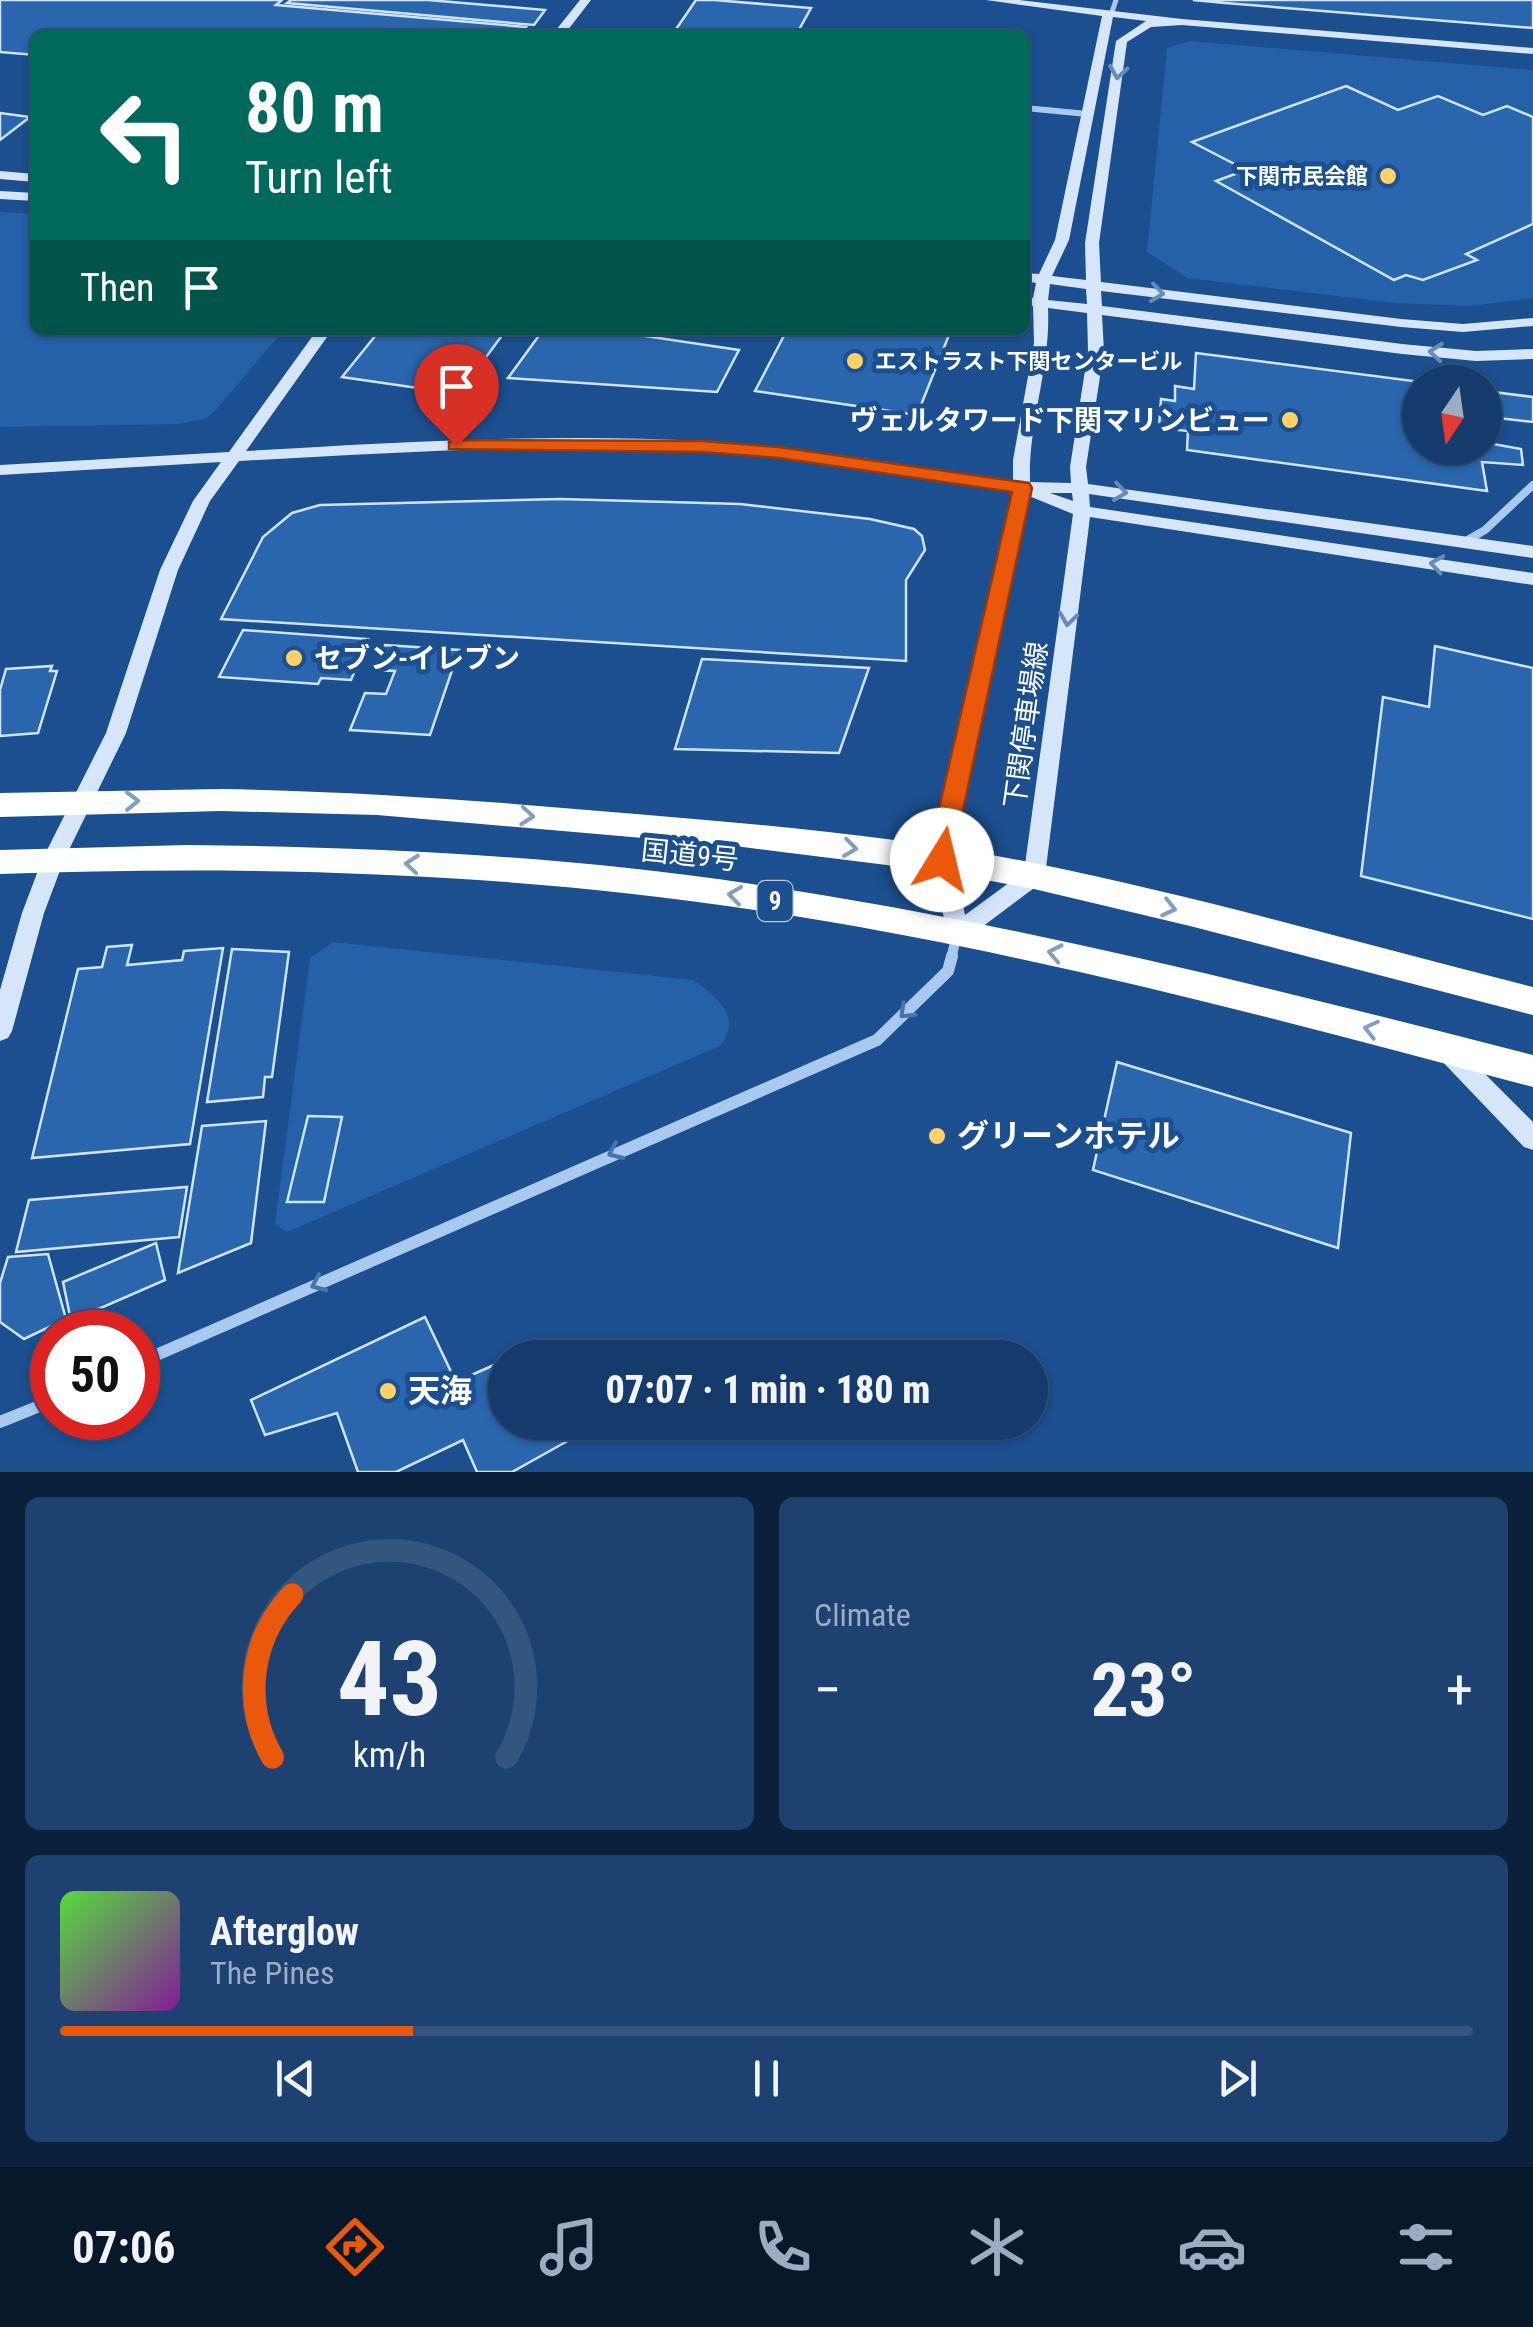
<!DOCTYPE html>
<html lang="en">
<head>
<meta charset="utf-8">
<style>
	:root { --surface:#143b6b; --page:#1d4271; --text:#f1f3f6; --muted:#9dadc1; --line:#33557e; --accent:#ea580c }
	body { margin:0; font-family:"Roboto Condensed","Noto Sans JP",sans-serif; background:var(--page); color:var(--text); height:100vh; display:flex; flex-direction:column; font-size:38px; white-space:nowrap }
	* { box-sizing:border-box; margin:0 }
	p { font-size:32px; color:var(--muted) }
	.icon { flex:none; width:55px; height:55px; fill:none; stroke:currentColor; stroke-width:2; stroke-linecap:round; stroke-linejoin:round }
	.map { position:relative; height:1472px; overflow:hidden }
	.side { display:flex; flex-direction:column; gap:25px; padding:25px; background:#0b203b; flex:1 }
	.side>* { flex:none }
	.top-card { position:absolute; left:30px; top:30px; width:1000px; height:305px; border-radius:15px; box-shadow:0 2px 8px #0004,0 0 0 2px var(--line); background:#00695c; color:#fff; overflow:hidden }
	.needle { width:65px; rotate:193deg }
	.tools { position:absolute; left:1402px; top:365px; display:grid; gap:20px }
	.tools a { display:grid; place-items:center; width:100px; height:100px; border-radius:50%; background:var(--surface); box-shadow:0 2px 8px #0004,0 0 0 2px var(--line); font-size:50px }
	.speed { position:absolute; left:30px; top:1310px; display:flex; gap:20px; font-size:50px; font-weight:700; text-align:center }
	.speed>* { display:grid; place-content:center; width:130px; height:130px; border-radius:50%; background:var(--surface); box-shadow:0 2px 8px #0004,0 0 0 2px var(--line); line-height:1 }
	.speed .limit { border:15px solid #d22; background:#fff; color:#111 }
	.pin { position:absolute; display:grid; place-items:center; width:85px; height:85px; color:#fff; margin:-102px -42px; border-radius:50% 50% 50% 0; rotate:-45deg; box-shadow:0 0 10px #0007 }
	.pin .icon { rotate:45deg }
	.me { position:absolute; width:110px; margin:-55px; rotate:9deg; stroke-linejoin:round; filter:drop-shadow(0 0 8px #0008) }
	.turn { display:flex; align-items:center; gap:35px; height:210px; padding:0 50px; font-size:45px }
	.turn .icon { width:130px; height:130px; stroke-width:2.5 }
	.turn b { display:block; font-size:70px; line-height:85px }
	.then { display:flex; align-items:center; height:95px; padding:0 50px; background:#0003; gap:20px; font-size:38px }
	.big { font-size:75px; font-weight:800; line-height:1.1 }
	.side .tile { flex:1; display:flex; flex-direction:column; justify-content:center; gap:15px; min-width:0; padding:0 35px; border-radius:15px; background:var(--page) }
	.side .dial { align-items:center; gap:0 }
	.dial svg { height:260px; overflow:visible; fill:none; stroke:var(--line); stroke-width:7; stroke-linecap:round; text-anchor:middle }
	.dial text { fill:var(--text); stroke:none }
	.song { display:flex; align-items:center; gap:30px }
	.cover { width:120px; height:120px; border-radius:15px; background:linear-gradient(135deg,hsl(110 70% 55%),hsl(290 70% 35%)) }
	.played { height:10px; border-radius:5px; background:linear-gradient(90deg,var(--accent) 25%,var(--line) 25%) }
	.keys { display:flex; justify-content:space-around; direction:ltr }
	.heat { display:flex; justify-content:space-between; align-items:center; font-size:55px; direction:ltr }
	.side .tiles { flex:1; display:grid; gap:25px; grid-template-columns:1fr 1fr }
	.tile:last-child { grid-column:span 2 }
	.trip { position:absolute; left:488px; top:1340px; width:560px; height:100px; border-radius:50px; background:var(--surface); box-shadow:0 2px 8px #0004,0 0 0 2px var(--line); font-weight:800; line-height:100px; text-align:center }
	.tabs { display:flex; height:160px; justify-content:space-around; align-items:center; background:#08182b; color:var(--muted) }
	.tabs .icon { width:70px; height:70px }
	.tabs .on { color:var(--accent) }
	.tabs b { font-size:45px; color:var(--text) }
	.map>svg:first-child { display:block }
	.green { fill:#2461a8 }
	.building { fill:#2a66ad; stroke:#cfe3fa; stroke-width:2.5 }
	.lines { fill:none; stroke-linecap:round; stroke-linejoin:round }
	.lane { stroke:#a9c9ee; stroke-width:5 }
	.street-far3 { stroke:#a9c9ee; stroke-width:6 }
	.street-far2 { stroke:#a9c9ee; stroke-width:8 }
	.street-far1 { stroke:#a9c9ee; stroke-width:10 }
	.street { stroke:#a9c9ee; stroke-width:12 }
	.secondary { fill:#d6e6fa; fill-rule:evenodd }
	.highway { fill:#fff; fill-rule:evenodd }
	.oneway { stroke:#668bba }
	.oneway2 { stroke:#829ec1 }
	.oneway3 { stroke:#4674ac }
	.route { fill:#ea580c; stroke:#983908; stroke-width:2.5 }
	.poi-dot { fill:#ffd166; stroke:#1b4f8f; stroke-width:4 }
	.labels { text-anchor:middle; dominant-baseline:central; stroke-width:10; stroke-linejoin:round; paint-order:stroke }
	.far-poi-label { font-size:22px; font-weight:bold; fill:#fff; stroke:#1b4f8f; text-anchor:end }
	.shield { fill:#1b4f8f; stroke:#bbcadd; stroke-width:2.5 }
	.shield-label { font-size:25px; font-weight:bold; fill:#fff }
	.poi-label { font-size:28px; font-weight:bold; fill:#fff; stroke:#1b4f8f; text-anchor:end }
	.street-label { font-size:28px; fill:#fff; stroke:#1b4f8f }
	.near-poi-label { font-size:32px; font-weight:bold; fill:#fff; stroke:#1b4f8f; text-anchor:start }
</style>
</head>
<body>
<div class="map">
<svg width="1533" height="1472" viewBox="0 0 1533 1472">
	<rect width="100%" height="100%" fill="#1b4f8f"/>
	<g class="green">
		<polygon points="1190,41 1533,70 1533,298 1470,306 1395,303 1187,278 1147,252 1167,48"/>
		<polygon points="0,212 35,214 35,330 284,330 214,412 205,419 179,424 0,427"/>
		<path d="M333 942 693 980C717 997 743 1017 720 1046L287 1232 275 1224 310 958Z"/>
	</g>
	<g class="building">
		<polygon points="0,0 282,0 276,5 526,27 519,35 35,35 35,55 0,52"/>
		<polygon points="291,0 428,0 545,10 534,25 287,3"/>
		<polygon points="696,0 714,0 811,8 796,35 672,35"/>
		<polygon points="1193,0 1533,0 1533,28 1225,3"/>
		<polygon points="1346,86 1398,110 1438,96 1483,115 1507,106 1533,117 1533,224 1466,254 1477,260 1423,280 1406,275 1394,280 1216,181 1246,170 1192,142"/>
		<polygon points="0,113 30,117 0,140"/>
		<polygon points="380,330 506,330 459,394 342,377"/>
		<polygon points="543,330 605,330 739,350 717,392 508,378"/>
		<polygon points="787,330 951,330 917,415 755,391"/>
		<polygon points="1196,353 1421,382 1420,448 1485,448 1485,391 1533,397 1533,422 1489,417 1493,444 1521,449 1523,465 1482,462 1487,491 1187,450 1188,431 1159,428 1161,399 1175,401 1175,386 1194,389"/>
		<polygon points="560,499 740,504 870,519 914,529 922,536 925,550 906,580 906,661 221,619 263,537 292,513 320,505"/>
		<polygon points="243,630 368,639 351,680 321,678 318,684 219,677"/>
		<polygon points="385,645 459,650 430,735 350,730 365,693 386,694 395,671 375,670"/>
		<polygon points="1435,646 1533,668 1533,919 1361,876 1383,697 1429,707"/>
		<polygon points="702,659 869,668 839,753 675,749"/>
		<polygon points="52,666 50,671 57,671 38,733 0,736 0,690 6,669"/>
		<polygon points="132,945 127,965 182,960 184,951 223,948 190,1144 32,1158 78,969 102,967 107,947"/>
		<polygon points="232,949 289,952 272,1077 265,1077 263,1097 207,1102"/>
		<polygon points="1117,1062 1351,1133 1338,1248 1093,1170"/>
		<polygon points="308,1116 342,1117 324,1202 287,1202"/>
		<polygon points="266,1121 251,1243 178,1273 202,1126"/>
		<polygon points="187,1187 179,1237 16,1252 29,1200"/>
		<polygon points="156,1243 165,1280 71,1321 63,1282"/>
		<polygon points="48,1254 66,1319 24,1339 0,1322 0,1283 8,1257"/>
		<polygon points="425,1317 456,1382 505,1360 505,1422 587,1422 589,1429 512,1472 477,1472 463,1440 396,1472 358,1472 337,1413 265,1435 251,1400"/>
		<polygon points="537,1346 558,1352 560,1358 512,1358"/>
	</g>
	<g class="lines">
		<polyline class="lane" points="1112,12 1116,0"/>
		<polyline class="street-far3" points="1025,108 1087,114"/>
		<polyline class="street-far2" points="1464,542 1485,530 1533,485"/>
		<polyline class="street-far1" points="951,959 957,934"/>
		<g class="street">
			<polyline points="138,1363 877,1040 948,971 952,956"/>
			<polyline points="0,1422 52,1401"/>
		</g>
		<g class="secondary">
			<polygon points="580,0 591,0 564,35 552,35"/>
			<path d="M986 0H1019L1182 19 1533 48V54L1182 25 1151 27 1127 42 1099 243 1101 282 1401 319 1463 324 1533 318V326L1463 332 1401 327 1101 291 1102 306 1402 344 1476 351 1533 349V359L1476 361 1402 354 1102 315 1104 351 1086 467 1088 484 1533 546V558L1089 494 1090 507 1533 573V585L1090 517 1045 876 1042 882 966 939 958 942 950 939 947 933 932 860 935 830 1013 491C910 476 807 457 703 451 548 442 393 453 239 461L210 501 178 570 126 733 64 860 44 913 12 1031 8 1038 0 1041V990L22 913 42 860 106 733 160 570 193 501 221 462 0 475V465L229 452 317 330H332L246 451C398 442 551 433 703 441 807 447 910 466 1013 481V460L1034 343 1033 306 1025 305V297L1033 298 1036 283 1025 281V273L1039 274 1055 240 1102 16ZM1113 17 1146 21 1116 41 1085 243 1086 280 1052 276 1069 240ZM1050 284 1086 289 1087 304 1048 300ZM1048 308 1087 313 1088 351 1070 467 1071 483 1030 482C1028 423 1051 367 1048 308ZM1050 493H1072L1073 501ZM1029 496 1073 514 1024 872 965 915 954 860 957 830Z"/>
			<polygon points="0,171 35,174 35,182 0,179"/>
			<polygon points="0,191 35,193 35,201 0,199"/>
			<polygon points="1447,1041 1455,1044 1533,1122 1533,1150 1524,1147 1439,1058 1435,1051 1439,1044"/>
		</g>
		<g class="highway">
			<path d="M221 789C360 791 497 802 636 814 769 825 903 837 1034 863 1201 897 1367 945 1533 987V1015L1190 926 1034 889 943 872 735 846 377 815 221 811 0 817V793Z"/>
			<path d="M187 845C376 847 565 856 752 884 1016 923 1275 989 1533 1055V1087C1274 1018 1014 948 748 909 500 872 250 865 0 874V850Z"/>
		</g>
	</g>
	<defs><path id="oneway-chevron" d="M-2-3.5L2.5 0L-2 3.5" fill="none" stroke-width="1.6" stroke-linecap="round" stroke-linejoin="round" transform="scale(2.5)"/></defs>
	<g class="oneway">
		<use href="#oneway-chevron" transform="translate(1118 72) rotate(99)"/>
		<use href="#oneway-chevron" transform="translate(1157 293) rotate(7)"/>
		<use href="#oneway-chevron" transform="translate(1436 352) rotate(-175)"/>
		<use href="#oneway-chevron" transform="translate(1120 492) rotate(7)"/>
		<use href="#oneway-chevron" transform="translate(1437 564) rotate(-171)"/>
		<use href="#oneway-chevron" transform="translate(1068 619) rotate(98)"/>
	</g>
	<g class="oneway2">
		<use href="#oneway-chevron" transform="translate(132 801) rotate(-1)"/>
		<use href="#oneway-chevron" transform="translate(527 816) rotate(5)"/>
		<use href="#oneway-chevron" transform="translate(850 848) rotate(7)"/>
		<use href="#oneway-chevron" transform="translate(412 864) rotate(-175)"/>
		<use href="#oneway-chevron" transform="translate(735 895) rotate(-173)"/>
		<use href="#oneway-chevron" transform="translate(1169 908) rotate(13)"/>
		<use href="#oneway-chevron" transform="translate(1055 953) rotate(-169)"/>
		<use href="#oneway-chevron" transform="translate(1371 1029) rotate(-166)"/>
	</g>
	<g class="oneway3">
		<use href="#oneway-chevron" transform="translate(906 1012) rotate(136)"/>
		<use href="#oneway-chevron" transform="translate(615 1152) rotate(156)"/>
		<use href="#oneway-chevron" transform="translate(318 1284) rotate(156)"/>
	</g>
	<polygon class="route" points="456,440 702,441 779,447 1029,483 1032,488 951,866 934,866 930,860 934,830 1012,492 779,458 702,452 449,449 449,442"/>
	<g class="poi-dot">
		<circle cx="1388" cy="176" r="10"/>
		<circle cx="855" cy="361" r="10"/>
		<circle cx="1290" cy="420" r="10"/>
		<circle cx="294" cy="658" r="10"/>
		<circle cx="937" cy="1136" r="10"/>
		<circle cx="388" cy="1391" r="10"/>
	</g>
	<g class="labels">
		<g class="far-poi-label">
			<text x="1368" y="176">下関市民会館</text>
			<text x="875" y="361" text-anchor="start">エストラスト下関センタービル</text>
		</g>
		<rect class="shield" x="757.5" y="881" width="35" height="40" rx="8"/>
		<g class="shield-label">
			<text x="775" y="901">9</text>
		</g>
		<g class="poi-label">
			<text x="1270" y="420">ヴェルタワード下関マリンビュー</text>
			<text x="314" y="658" text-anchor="start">セブン-イレブン</text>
		</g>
		<g class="street-label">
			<text transform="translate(1026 725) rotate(-82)">下関停車場線</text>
			<text transform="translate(690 855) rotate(6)">国道9号</text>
		</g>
		<g class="near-poi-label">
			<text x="957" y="1136">グリーンホテル</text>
			<text x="408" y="1391">天海</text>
		</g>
	</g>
</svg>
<div class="tools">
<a><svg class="needle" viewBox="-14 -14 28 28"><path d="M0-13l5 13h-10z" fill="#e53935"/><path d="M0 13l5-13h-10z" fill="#9dadc1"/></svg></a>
</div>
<div class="speed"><div class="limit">50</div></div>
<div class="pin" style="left:456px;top:446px;background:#d93025"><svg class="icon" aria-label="arrive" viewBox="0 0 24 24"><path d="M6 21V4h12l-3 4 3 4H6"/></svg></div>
<svg class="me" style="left:942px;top:860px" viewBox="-20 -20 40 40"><circle r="19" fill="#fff"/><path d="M0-13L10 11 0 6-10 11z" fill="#ea580c"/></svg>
<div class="trip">07:07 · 1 min · 180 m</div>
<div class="top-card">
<div class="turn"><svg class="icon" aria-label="left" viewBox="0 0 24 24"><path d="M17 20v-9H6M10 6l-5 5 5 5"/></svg><div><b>80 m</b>Turn left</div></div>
<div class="then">Then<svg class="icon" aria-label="arrive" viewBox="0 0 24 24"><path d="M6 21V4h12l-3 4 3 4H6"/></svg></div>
</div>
</div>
<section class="side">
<div class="tiles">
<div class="tile dial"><svg viewBox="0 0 100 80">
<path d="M14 69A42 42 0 1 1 86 69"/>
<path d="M14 69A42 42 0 0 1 20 19" stroke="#ea580c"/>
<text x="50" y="56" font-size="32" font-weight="700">43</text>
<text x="50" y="72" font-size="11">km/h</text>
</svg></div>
<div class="tile"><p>Climate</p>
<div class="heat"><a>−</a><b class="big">23°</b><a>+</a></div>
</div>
<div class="tile">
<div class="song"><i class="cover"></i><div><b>Afterglow</b><p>The Pines</p></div></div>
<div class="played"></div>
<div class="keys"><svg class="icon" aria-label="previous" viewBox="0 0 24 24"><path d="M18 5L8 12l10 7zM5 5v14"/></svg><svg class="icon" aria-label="pause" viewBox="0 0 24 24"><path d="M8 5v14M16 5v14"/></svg><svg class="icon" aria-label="next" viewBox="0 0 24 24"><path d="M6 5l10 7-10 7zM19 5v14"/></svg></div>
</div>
</div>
</section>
<nav class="tabs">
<b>07:06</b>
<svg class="icon on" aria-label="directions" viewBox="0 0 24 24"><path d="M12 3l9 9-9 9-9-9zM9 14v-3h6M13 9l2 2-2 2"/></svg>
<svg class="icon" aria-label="music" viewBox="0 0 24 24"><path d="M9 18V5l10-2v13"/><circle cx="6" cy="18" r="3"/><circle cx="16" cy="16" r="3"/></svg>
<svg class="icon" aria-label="phone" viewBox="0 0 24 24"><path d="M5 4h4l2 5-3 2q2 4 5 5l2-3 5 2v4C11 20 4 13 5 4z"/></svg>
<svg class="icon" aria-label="climate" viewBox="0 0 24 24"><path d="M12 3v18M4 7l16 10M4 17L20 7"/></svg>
<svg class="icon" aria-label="car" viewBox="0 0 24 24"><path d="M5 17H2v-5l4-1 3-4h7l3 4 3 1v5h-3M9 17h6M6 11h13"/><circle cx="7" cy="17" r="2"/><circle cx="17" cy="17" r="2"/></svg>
<svg class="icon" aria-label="filters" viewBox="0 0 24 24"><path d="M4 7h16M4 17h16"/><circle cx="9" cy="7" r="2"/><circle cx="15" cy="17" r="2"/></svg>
</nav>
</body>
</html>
